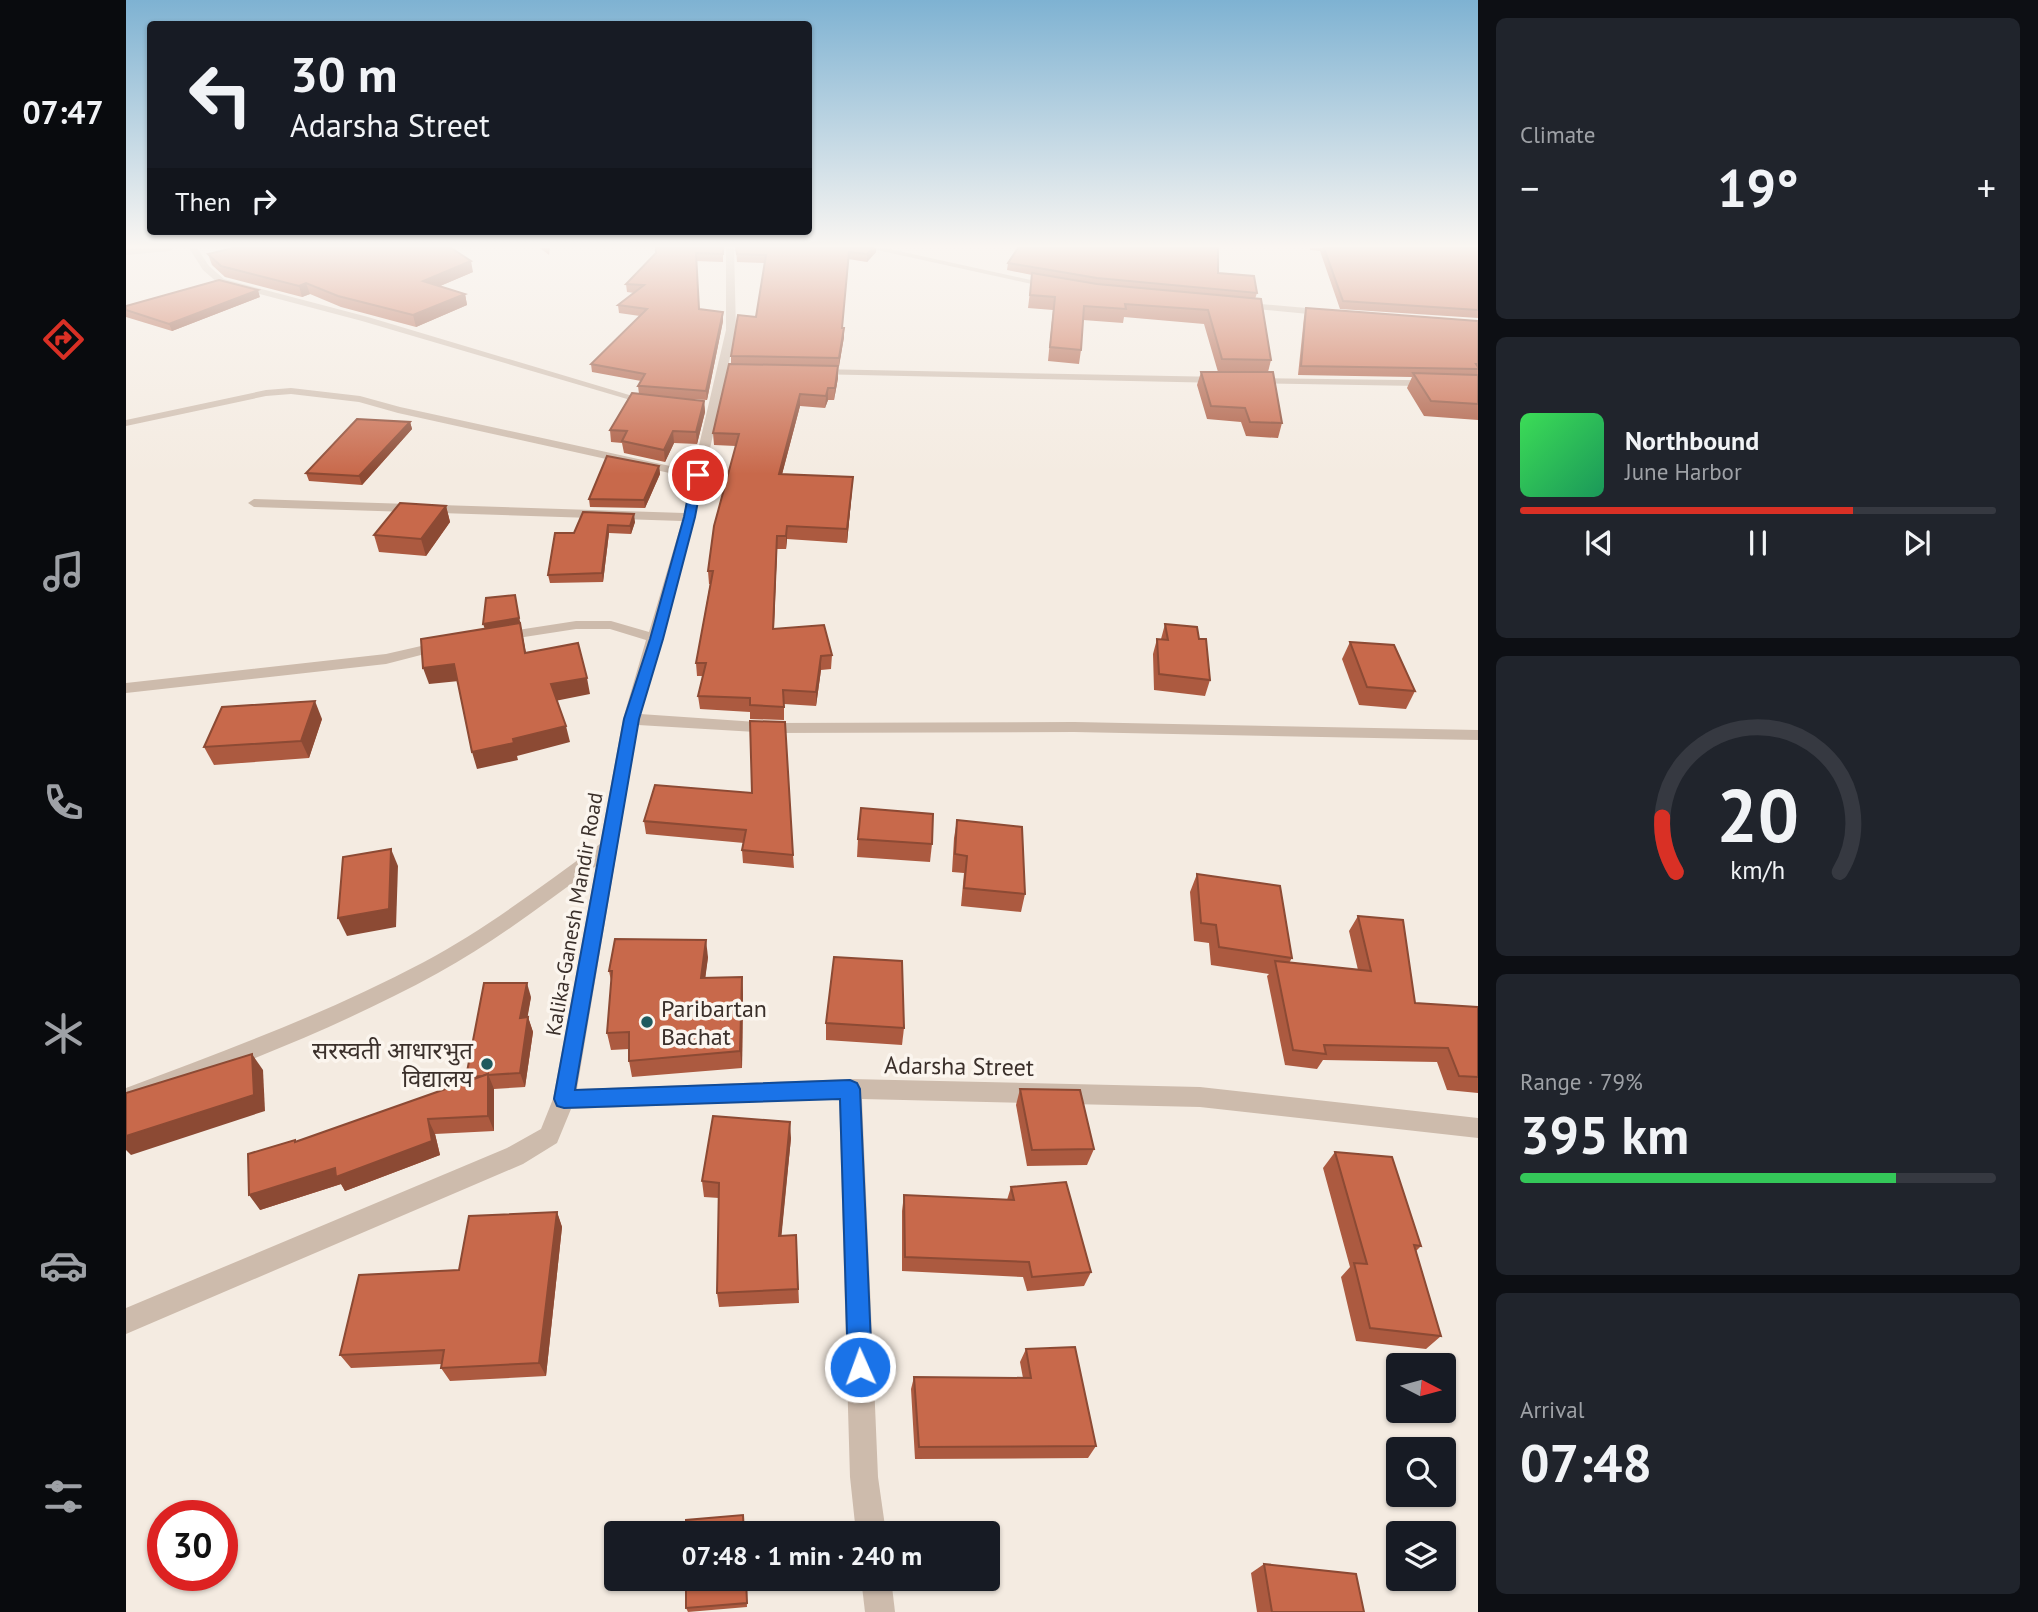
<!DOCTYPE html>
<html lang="en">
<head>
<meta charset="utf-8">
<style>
	:root { --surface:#171b24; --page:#20242c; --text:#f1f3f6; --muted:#9ea1a6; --line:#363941; --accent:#d93025 }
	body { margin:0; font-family:"PT Sans","Noto Sans Devanagari",sans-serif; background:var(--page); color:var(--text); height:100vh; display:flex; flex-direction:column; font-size:26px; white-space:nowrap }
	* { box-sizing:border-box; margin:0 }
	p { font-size:23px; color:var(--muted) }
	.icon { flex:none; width:38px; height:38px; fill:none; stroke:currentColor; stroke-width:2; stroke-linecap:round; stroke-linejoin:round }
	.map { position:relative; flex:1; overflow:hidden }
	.side { display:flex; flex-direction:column; gap:18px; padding:18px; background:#0d0f14; width:560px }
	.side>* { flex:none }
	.top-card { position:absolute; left:21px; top:21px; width:665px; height:214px; border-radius:7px; box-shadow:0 2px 5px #0004; background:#171b24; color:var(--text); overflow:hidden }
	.needle { width:46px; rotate:96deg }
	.fabs { position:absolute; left:1260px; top:1353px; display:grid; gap:14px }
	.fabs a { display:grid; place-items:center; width:70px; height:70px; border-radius:7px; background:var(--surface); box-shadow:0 2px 5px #0004; font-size:35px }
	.speed { position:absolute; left:21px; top:1500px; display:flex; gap:14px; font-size:35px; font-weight:700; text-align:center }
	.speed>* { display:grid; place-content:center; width:91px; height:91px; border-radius:50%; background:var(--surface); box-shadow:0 2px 5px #0004; line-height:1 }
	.speed .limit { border:10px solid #d22; background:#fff; color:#111 }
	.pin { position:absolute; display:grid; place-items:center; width:60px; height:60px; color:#fff; margin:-30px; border:4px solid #fff; border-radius:50%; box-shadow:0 2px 7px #0007 }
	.me { position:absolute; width:77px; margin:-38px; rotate:358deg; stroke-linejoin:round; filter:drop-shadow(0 0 5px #0008) }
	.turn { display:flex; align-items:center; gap:24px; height:147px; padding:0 28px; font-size:32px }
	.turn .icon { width:91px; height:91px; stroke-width:2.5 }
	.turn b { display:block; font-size:49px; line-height:60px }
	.then { display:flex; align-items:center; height:66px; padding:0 28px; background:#0003; gap:14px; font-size:26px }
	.big { font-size:52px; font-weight:700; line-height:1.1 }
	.side .tile { flex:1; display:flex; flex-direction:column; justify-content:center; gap:10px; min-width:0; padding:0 24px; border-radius:10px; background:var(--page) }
	.side .dial { align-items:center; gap:0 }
	.dial svg { height:182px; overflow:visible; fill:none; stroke:var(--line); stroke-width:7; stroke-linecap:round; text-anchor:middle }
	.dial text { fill:var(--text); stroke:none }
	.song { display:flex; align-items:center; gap:21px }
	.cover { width:84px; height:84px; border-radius:10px; background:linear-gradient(135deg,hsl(130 70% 55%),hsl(150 70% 35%)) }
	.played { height:7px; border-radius:4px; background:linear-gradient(90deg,var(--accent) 70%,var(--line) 70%) }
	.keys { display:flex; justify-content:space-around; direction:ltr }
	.heat { display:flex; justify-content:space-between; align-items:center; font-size:38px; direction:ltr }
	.charge { height:10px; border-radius:5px; background:linear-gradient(90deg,#34c759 79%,var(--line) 0) }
	.trip { position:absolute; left:478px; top:1521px; width:396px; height:70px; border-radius:7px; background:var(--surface); box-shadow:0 2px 5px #0004; font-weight:700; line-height:70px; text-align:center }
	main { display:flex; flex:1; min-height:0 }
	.tab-bar { display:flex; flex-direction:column; width:126px; justify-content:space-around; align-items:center; background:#090b0e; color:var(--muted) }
	.tab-bar .icon { width:49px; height:49px }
	.tab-bar .active { color:var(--accent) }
	.tab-bar b { font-size:32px; color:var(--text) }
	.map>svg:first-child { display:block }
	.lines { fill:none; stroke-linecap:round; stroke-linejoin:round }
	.minor { fill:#cdbbac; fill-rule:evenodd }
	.wall { fill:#ac5a40 }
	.shaded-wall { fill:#8c4a34 }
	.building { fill:#c8694b; stroke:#8c4a34; stroke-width:2 }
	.route { fill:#1a73e8; stroke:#114b97; stroke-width:2 }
	.poi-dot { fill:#1f5a5e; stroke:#fbf5ee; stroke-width:2.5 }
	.labels { text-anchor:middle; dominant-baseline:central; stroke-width:7; stroke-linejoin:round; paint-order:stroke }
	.street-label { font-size:21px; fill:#3b302b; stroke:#fbf5ee }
	.near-poi-label { font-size:24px; fill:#3b302b; stroke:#fbf5ee; text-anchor:start }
	.near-street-label { font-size:24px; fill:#3b302b; stroke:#fbf5ee }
</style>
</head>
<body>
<main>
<nav class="tab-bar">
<b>07:47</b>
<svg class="icon active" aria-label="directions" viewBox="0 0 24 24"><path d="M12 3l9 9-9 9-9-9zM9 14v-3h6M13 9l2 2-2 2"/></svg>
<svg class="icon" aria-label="music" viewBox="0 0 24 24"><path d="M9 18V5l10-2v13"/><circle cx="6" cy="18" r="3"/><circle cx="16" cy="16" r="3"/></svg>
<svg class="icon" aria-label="phone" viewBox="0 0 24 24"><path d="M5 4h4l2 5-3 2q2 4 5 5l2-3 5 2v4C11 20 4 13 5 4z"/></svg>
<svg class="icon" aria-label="climate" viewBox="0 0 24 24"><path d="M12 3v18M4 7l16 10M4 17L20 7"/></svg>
<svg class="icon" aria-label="car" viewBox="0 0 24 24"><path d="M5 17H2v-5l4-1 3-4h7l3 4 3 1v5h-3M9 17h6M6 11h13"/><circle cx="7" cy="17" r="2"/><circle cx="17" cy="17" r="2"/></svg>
<svg class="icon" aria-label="filters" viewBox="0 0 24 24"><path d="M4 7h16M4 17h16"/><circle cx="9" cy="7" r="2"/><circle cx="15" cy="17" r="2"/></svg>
</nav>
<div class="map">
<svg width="1352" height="1612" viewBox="0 0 1352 1612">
	<rect width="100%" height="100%" fill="#f4ebe1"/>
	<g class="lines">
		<g class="minor">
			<polygon points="48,248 44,251 0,255 0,249"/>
			<polygon points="63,248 71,248 83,266 98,279 242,317 530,403 525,406 236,321 92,283 77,270"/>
			<path d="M600 248H608L610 330 569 517 536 636 538 639 534 643 514 714 645 723 948 722 1352 730V740L948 732 645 733 512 725 451 1089 724 1079 1074 1087 1352 1118V1138L1074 1107 736 1099 752 1477 760 1533H730L724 1477 713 1099 445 1109 431 1143 397 1164 0 1334V1308L381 1148 415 1129 427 1099 470 866C419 903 367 943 312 973 212 1028 106 1068 0 1108V1088C101 1050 202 1013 298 962 360 929 417 885 474 844L497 719 520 640 484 629H450L373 641 366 637 373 633 450 621H485L523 632 556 521 128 507 122 503 128 499 558 513 566 478 272 413 233 402 165 394 140 396 0 426V420L140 390 165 388 234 396 274 407 567 471 600 330Z"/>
			<polygon points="742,248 759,248 932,286 928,289"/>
			<polygon points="1112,302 1203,310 1208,313 1203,316 1109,307 1109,303"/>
			<polygon points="691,369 1097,377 1102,380 1097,383 687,374 687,370"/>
			<polygon points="1125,378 1352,381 1352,387 1121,383 1120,381"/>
			<polygon points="317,641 322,642 324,645 322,648 260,664 0,693 0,683 260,654"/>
			<polygon points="735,1578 765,1578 769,1612 739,1612"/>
		</g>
	</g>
	<g class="wall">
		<polygon points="414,248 424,248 423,255"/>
		<polygon points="597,248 597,262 570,261 573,309 597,321 581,400 561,399 578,401 579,412 571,444 548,443 539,462 498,453 496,443 485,442 484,430 513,394 512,386 515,381 466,372 465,364 514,316 493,313 492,305 508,293 501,292 500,284 530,253"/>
		<polygon points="610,248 750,248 750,252 741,262 722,259 716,328 718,337 713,366 712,366 712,378 708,400 702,400 699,408 674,406 656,474 726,490 721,543 661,539 660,549 651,549 648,629 706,655 705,669 695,670 690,706 658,704 658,720 624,719 624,712 574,709 572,696 577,676 571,676 570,663 584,584 583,584 582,571 610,446 588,445 587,433 605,364 605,356 630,317 639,263 611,262"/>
		<polygon points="1184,248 1352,248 1352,318 1214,309 1194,251 1184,250"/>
		<polygon points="82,254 347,272 314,286 339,294 341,305 290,327 215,307 184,294 176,297 99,277 86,265"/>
		<polygon points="882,263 1092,273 1131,293 1129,299 1145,360 1142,372 1156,423 1152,438 1120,436 1115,422 1081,419 1071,385 1075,372 1092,372 1078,324 998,317 997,323 957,320 955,350 953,364 922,361 927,310 902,308 906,275 881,270"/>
		<polygon points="134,297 46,331 0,317 0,306"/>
		<polygon points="1180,308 1352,321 1352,420 1298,416 1281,388 1286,377 1172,375 1178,317"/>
		<polygon points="284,422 286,429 236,485 183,481 180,473"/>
		<polygon points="533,466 534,474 519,508 464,507 463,499"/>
		<polygon points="320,506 324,522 300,556 253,552 248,535"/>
		<polygon points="457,512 509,522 505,534 483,533 477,582 424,583 422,575 448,533"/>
		<polygon points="1039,624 1084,680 1079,696 1028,690 1027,654 1031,639 1035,639"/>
		<polygon points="1224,642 1289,691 1280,709 1233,705 1216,659"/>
		<polygon points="196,719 183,758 88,765 78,747"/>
		<polygon points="626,793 667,855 668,868 617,863 616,850 618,843 520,834 518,821"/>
		<polygon points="831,820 899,894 895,912 835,906 838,873 826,872 828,838"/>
		<polygon points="732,839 806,844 804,862 731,857"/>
		<polygon points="1071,874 1166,958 1163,963 1232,970 1223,931 1232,916 1289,1003 1352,1007 1352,1093 1321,1090 1311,1062 1197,1060 1191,1069 1159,1065 1141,976 1143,974 1085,965 1083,943 1068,941 1064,892"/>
		<polygon points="582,957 579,978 616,977 617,995 616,1068 506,1077 503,1061 503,1049 485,1050 481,1033 485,981 483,971"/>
		<polygon points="405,997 401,1017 402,1017 407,1032 399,1087 368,1089 368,1131 309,1134 314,1155 219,1191 215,1184 134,1210 170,1142 342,1081 340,1077"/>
		<polygon points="700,1023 778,1028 776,1045 700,1040"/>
		<polygon points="894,1089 968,1149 961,1165 901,1166 890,1105"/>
		<polygon points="665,1138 655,1236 670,1235 673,1303 593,1307 591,1293 593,1198 578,1197 576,1181"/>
		<polygon points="1209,1152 1295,1246 1290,1251 1315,1336 1300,1349 1230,1341 1215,1277 1224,1267 1197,1168"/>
		<polygon points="885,1187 965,1272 958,1286 901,1291 897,1277 776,1271 776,1211 778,1195 881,1200"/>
		<polygon points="431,1212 436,1227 420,1376 324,1381 315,1368 316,1364 225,1368 214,1355 333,1270"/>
		<polygon points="900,1349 970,1446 962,1458 789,1459 785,1389 788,1377 897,1378 894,1362"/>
		<polygon points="1138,1564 1238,1612 1131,1612 1125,1573"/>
		<polygon points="560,1578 620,1578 621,1607 562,1612 560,1608"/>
	</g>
	<g class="shaded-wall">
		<polygon points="747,248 750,248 750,252 741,262 741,254"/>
		<polygon points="345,261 347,272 300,292 297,281"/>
		<polygon points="180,283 184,294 176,297 173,286"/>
		<polygon points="132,290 134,297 46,331 43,324"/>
		<polygon points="339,294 341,305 290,327 287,315"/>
		<polygon points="597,312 597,321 581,400 580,391"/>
		<polygon points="718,328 718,337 713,366 713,358"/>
		<polygon points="712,366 712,378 708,400 709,388"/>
		<polygon points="702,388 702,400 699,408 700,396"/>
		<polygon points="674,394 674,406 653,486 653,474"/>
		<polygon points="578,401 579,412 571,444 570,432"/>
		<polygon points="284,422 286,429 236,485 233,476"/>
		<polygon points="547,431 548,443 539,462 538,450"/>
		<polygon points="533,466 534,474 519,508 518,500"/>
		<polygon points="727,477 726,490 721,543 721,529"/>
		<polygon points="320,506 324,522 300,556 295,539"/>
		<polygon points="508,514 509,522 505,534 504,526"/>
		<polygon points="482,525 483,533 477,582 476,573"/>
		<polygon points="661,526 661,539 660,549 660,536"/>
		<polygon points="651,536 651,549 647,643 647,629"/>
		<polygon points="389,595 403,669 360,632 357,624"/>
		<polygon points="695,656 695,670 690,706 690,692"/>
		<polygon points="328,664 333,681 303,684 297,668"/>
		<polygon points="461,678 464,694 429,701 425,684"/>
		<polygon points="189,701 196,719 183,758 175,741"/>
		<polygon points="440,726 444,742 391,756 392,760 351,769 346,752 387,739"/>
		<polygon points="265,849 272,866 270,927 221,936 212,918"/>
		<polygon points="580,940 582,957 577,996 575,978"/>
		<polygon points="616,977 617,995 616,1068 614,1051"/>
		<polygon points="401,983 405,997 399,1032 394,1018"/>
		<polygon points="402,1017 407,1032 399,1087 394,1073"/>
		<polygon points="126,1054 137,1070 139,1111 5,1155 0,1150 0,1136"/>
		<polygon points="362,1074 368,1089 368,1131 362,1116"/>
		<polygon points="302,1119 309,1134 314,1155 219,1191 215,1184 134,1210 123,1195 209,1168"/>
		<polygon points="664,1122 665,1138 654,1251 653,1236"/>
		<polygon points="431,1212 436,1227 420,1376 413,1363"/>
	</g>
	<g class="building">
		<polygon points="107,248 325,248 345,261 297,281 339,294 287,315 212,296 180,283 173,286 95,266 82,254"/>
		<polygon points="530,248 597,248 597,254 570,253 573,309 597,312 580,391 516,386 512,386 519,374 465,364 521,309 492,305 518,285 500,284 530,253"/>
		<polygon points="610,248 747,248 741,254 723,252 716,328 718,328 713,358 605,356 612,315 630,317 640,255 611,254"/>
		<polygon points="892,248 1092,248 1092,273 1128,276 1131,293 971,278 882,263"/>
		<polygon points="1198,248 1352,248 1352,310 1217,301"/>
		<polygon points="906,273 971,284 1135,299 1145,360 1096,359 1082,310 999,304 1000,309 958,306 955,350 924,347 929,297 904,295"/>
		<polygon points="93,280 132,290 43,324 0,310 0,306"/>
		<polygon points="1180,308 1352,321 1352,364 1350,364 1352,367 1352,369 1175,366"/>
		<polygon points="603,364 712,366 709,388 702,388 700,396 674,394 653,474 727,477 721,529 661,526 660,536 651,536 647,629 698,625 706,655 695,656 690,692 657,690 658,707 624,705 624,698 572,696 580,663 570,663 587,571 582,571 588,526 613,434 587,433"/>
		<polygon points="1075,372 1147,372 1156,423 1124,422 1119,408 1085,406"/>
		<polygon points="1287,373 1352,375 1352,404 1305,401"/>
		<polygon points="506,393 578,401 570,432 547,431 538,450 496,441 501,431 484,430"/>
		<polygon points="231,419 284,422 233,476 180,473"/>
		<polygon points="481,456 533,466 518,500 463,499"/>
		<polygon points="274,503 320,506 295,539 248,535"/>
		<polygon points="457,512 508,514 504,526 482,525 476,573 422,575 429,533 448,533"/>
		<polygon points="389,595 393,618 357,624 360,598"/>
		<polygon points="394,623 399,653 452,643 461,678 425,684 440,726 387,739 388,743 346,752 328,664 297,668 295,639"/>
		<polygon points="1039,624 1071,627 1073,639 1080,639 1084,680 1033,674 1031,639 1042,640"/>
		<polygon points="1224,642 1268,645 1289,691 1241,687"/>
		<polygon points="189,701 175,741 78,747 96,707"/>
		<polygon points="624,721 659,722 667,855 616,850 620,830 518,821 529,785 626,793"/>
		<polygon points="735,808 807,814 806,844 732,839"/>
		<polygon points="831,820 896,827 899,894 838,888 841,856 829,854"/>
		<polygon points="265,849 263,909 212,918 217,857"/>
		<polygon points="1071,874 1154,886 1166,958 1093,947 1090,925 1075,923"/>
		<polygon points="1232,916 1277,920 1289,1003 1352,1007 1352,1077 1333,1076 1322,1048 1198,1045 1200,1054 1167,1050 1149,961 1245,971"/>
		<polygon points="489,939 580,940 575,978 616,977 614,1051 503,1061 503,1032 481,1033 486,971 483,971"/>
		<polygon points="708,957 776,961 778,1028 700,1023"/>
		<polygon points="358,983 401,983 394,1018 402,1017 394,1073 362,1075 362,1074 357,1076 340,1077"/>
		<polygon points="126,1054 128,1095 0,1136 0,1093"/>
		<polygon points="362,1074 362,1116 302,1119 306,1141 210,1177 209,1168 123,1195 122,1154 169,1140 169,1142"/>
		<polygon points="894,1089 954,1090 968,1149 906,1150"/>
		<polygon points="587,1116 664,1122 653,1236 670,1235 672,1289 591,1293 593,1183 576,1181"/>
		<polygon points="1209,1152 1266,1157 1295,1246 1288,1245 1315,1336 1244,1328 1228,1263 1241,1264"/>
		<polygon points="940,1182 965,1272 906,1277 903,1262 779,1257 778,1195 888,1200 885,1187"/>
		<polygon points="431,1212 413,1363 315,1368 318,1350 214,1355 233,1275 333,1270 343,1216"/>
		<polygon points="949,1347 970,1446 793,1447 788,1377 905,1378 900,1349"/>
		<polygon points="617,1515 618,1533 560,1533 560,1520"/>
		<polygon points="1138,1564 1230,1574 1238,1612 1146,1612"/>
		<polygon points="560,1578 620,1578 621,1603 560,1608"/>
	</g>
	<linearGradient id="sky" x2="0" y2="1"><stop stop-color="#7eb2d2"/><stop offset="0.52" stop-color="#faf6f2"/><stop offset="1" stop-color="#faf6f2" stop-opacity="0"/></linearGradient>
	<rect width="1352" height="474" fill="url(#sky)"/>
	<polygon class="route" points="572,472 577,475 569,517 537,639 513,719 449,1090 724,1080 731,1083 734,1089 746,1367 743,1375 734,1379 726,1375 722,1367 714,1099 438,1108 431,1106 428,1099 498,719 524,639 558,517 566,475"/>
	<g class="poi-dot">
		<circle cx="521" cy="1022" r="7"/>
		<circle cx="361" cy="1064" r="7"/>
	</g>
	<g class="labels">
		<g class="street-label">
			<text transform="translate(448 914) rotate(-80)">Kalika-Ganesh Mandir Road</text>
		</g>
		<g class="near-poi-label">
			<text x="535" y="1008">Paribartan<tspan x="535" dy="28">Bachat</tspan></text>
			<text x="347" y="1050" text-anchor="end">सरस्वती आधारभुत<tspan x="347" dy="28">विद्यालय</tspan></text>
		</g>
		<g class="near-street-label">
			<text transform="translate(833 1066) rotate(1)">Adarsha Street</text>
		</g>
	</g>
</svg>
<div class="fabs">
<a><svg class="needle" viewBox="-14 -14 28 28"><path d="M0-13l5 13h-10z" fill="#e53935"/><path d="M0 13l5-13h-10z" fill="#9ea1a6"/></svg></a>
<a><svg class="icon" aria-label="search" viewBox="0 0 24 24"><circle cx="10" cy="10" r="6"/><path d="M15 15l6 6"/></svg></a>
<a><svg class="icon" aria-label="layers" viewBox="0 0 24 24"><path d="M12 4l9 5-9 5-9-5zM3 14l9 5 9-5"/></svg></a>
</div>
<div class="speed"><div class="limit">30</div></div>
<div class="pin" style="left:572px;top:475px;background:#d93025"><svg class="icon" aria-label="arrive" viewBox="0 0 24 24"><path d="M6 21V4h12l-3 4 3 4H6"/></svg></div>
<svg class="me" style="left:734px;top:1367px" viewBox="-20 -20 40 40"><circle r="17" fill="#1a73e8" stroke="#fff" stroke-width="3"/><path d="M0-11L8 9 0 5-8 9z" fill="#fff"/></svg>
<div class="trip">07:48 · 1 min · 240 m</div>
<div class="top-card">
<div class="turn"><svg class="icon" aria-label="left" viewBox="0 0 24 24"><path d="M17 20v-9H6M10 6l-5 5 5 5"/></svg><div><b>30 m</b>Adarsha Street</div></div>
<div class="then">Then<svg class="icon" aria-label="right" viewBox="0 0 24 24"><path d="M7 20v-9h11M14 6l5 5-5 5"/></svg></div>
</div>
</div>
<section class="side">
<div class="tile"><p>Climate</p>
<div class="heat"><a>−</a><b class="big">19°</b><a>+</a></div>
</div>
<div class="tile">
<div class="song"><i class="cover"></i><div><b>Northbound</b><p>June Harbor</p></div></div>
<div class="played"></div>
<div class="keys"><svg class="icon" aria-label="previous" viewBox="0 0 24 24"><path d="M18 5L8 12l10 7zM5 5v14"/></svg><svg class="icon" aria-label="pause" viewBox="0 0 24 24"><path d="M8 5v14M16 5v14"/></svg><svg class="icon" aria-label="next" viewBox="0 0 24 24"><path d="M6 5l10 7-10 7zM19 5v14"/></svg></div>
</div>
<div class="tile dial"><svg viewBox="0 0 100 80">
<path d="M14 69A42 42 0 1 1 86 69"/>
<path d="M14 69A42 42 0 0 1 8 45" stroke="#d93025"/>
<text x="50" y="56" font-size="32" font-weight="700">20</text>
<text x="50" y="72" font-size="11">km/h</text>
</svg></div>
<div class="tile"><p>Range · 79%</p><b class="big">395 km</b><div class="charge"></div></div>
<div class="tile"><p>Arrival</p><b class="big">07:48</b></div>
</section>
</main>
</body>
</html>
